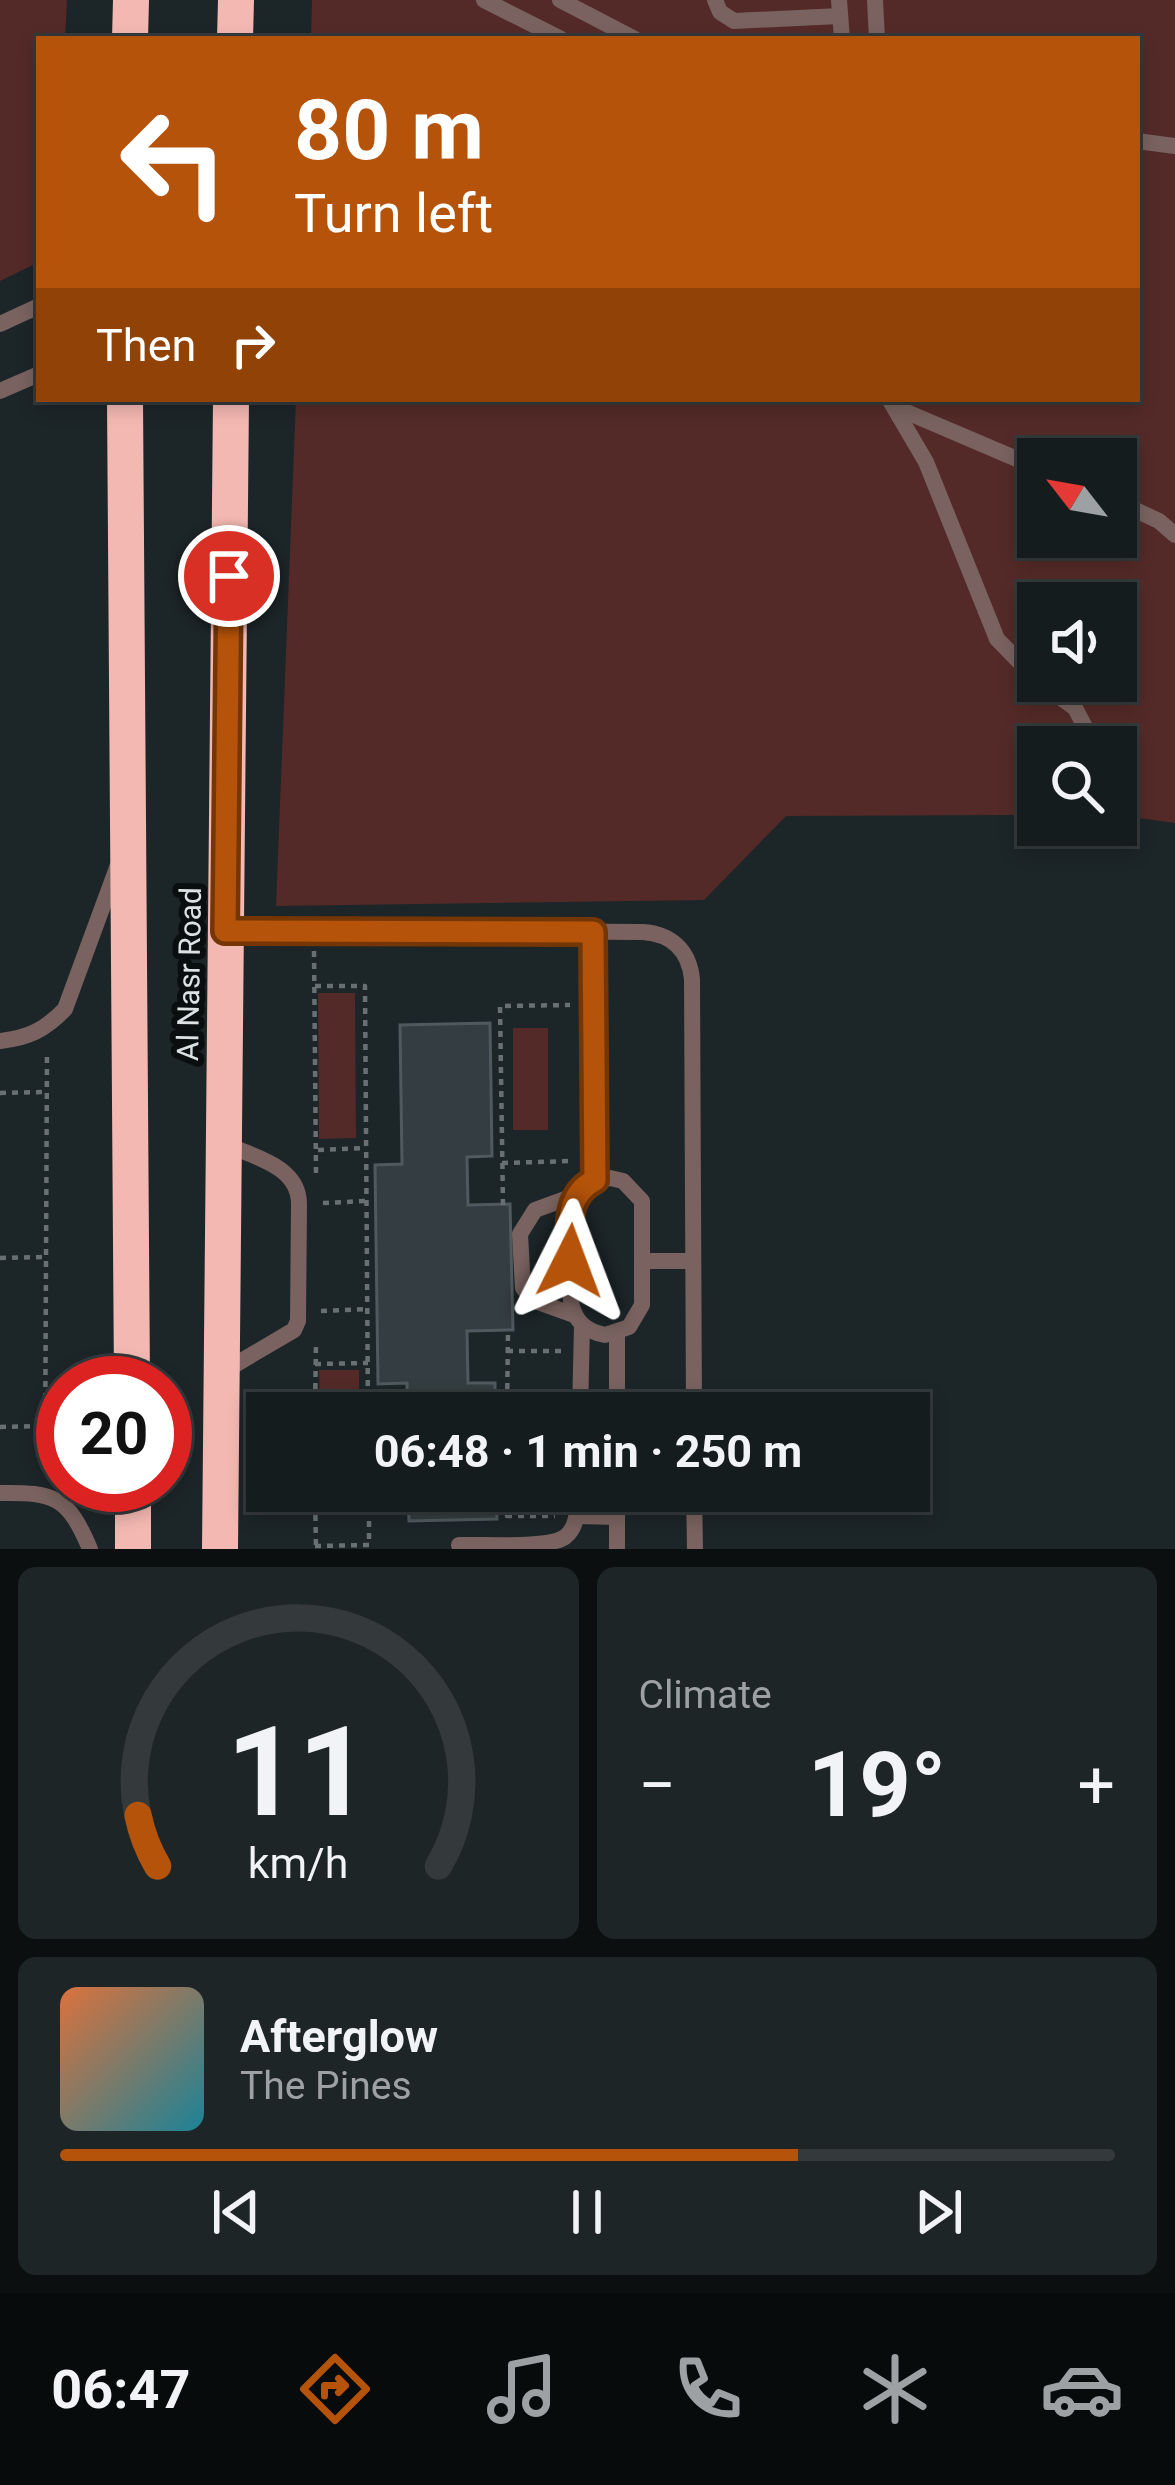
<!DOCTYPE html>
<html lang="en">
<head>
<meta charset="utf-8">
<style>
	:root { --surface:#151c1e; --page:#1e2527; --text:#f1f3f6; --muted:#9da1a4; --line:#343a3c; --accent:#b45309 }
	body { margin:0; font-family:Roboto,sans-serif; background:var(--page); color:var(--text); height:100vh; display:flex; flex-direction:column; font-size:45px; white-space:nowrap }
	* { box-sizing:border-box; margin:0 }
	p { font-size:39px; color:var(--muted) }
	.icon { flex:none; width:66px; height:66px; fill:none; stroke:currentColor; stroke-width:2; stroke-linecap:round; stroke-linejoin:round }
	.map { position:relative; height:1549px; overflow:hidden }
	.side { display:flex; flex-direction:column; gap:18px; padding:18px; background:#0c0f10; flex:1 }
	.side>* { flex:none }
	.banner { position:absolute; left:36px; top:36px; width:1104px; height:366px; border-radius:0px; box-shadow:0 6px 18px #0003,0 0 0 3px var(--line); background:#b45309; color:#fff; overflow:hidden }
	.needle { width:78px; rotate:301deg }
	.controls { position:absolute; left:1017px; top:438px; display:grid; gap:24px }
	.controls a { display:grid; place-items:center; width:120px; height:120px; border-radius:0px; background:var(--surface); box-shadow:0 6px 18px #0003,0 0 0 3px var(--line); font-size:60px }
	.speed { position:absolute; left:36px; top:1356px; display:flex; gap:24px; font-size:60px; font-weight:700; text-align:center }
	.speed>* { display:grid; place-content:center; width:156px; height:156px; border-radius:50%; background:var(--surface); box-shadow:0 6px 18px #0003,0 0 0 3px var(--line); line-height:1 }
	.speed .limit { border:18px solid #d22; background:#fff; color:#111 }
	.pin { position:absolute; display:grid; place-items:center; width:102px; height:102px; color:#fff; margin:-51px; border:6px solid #fff; border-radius:50%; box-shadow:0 3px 12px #0007 }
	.me { position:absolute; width:132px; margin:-66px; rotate:3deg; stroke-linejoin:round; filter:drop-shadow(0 0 9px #0008) }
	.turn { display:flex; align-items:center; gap:42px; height:252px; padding:0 60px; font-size:54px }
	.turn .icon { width:156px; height:156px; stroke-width:2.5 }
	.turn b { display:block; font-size:84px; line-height:102px }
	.then { display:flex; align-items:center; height:114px; padding:0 60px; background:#0003; gap:24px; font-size:45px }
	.big { font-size:90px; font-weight:700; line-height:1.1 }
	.side .widget { flex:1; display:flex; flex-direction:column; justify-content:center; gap:18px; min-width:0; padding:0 42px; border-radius:18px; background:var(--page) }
	.side .dial { align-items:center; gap:0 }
	.dial svg { height:312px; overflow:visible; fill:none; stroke:var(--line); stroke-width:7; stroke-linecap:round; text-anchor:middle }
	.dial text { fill:var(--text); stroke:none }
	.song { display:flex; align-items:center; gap:36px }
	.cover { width:144px; height:144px; border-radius:18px; background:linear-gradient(135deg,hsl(20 70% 55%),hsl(190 70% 35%)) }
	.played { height:12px; border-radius:6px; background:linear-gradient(90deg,var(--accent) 70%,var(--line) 70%) }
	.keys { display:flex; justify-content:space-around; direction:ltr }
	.heat { display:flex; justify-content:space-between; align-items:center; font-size:66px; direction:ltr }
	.side .tiles { flex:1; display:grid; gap:18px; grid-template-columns:1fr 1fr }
	.widget:last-child { grid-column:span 2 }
	.trip { position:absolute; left:246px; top:1392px; width:684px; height:120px; border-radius:0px; background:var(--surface); box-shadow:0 6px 18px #0003,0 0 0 3px var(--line); font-weight:700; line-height:120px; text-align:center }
	.tabs { display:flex; height:192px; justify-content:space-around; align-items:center; background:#080b0c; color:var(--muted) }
	.tabs .icon { width:84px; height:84px }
	.tabs .active { color:var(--accent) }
	.tabs b { font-size:54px; color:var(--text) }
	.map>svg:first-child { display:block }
	.green { fill:#532a27; fill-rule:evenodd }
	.building { fill:#343d41; stroke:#505a5e; stroke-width:3 }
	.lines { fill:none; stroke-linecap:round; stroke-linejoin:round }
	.path { stroke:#687073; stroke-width:4.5; stroke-dasharray:6 6; stroke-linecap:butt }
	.lane { stroke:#79625f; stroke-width:16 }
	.highway { stroke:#f3b8b2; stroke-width:36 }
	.route-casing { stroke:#753606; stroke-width:30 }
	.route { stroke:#b45309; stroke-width:21 }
	.labels { text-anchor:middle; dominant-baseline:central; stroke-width:12; stroke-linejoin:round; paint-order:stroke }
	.street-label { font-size:30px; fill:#dce2e4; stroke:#0a0e0f }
</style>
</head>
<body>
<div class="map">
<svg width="1175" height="1549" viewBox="0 0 1175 1549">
	<rect width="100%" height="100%" fill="#1c2528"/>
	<g class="green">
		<polygon points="0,0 67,0 65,39 39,39 39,262 0,281"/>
		<path d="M312 0H1175V823L1116 815V747H1038V815L786 816 704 900 276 906 296 399H1137V39H311ZM1038 459H1116V537H1038ZM1038 603H1116V681H1038Z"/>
		<polygon points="318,993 355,993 356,1138 319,1139"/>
		<rect x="513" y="1028" width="35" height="102"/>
		<polygon points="319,1370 359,1370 359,1413 320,1413"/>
	</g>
	<g class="building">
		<polygon points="490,1023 492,1156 467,1157 468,1205 510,1204 513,1330 467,1331 468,1383 495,1383 495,1413 407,1413 407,1383 378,1384 375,1165 402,1164 400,1025"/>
		<polygon points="408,1491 496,1491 497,1519 409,1521"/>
	</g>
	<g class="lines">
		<g class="path">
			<polyline points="314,951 316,1173"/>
			<polyline points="315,986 365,986 368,1413"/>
			<polyline points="0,1093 47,1092"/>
			<polyline points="318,1150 366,1148"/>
			<polyline points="502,1163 572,1161"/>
			<polyline points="323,1203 366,1201"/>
			<polyline points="503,1205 500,1006 570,1005"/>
			<polyline points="0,1258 46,1257"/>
			<polyline points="321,1311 367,1309"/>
			<polyline points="507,1351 562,1351"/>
			<polyline points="315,1364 368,1363"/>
			<polyline points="315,1413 316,1341"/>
			<polyline points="507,1413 508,1330"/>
			<polyline points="0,1427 42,1426"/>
			<polyline points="45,1471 47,1051"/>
			<polyline points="315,1491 316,1549"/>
			<polyline points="507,1491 507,1516 555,1516"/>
			<polyline points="315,1546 369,1545 369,1491"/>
		</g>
		<g class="lane">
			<polyline points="484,0 561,39"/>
			<polyline points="560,0 635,39"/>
			<polyline points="715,0 720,12 734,21 840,16"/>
			<polyline points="839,0 842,39"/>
			<polyline points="875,0 877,39"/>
			<polyline points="1137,141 1175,146"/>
			<polyline points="0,324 39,306"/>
			<polyline points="0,391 39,374"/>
			<polyline points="889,399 926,462 997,639 1038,681"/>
			<polyline points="895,407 1038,468"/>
			<polyline points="1116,501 1159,521 1175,535"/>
			<polyline points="1038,681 1075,708 1085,727"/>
			<path d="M225 930 643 932C671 934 689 950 692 979L694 1413"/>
			<polyline points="593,932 595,1180"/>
			<path d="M0 1041C28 1038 45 1030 65 1009L118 865"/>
			<path d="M610 1178 623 1181 642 1201V1305L629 1327 605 1335C585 1331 576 1322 571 1303 570 1260 552 1185 610 1178Z"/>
			<polyline points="643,1261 693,1261"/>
			<polyline points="574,1315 535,1301 523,1288 520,1234 535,1210 576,1195"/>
			<polyline points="617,1333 617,1413"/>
			<path d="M221 1373 294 1330 298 1321 299 1204C299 1166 254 1157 225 1144"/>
			<polyline points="580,1413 582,1325"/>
			<polyline points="694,1491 695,1549"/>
			<path d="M0 1493C55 1492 68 1497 90 1549"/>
			<polyline points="577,1516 617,1517"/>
			<path d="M459 1545C482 1544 549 1549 565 1537 579 1526 577 1507 578 1491"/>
			<polyline points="617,1549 617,1491"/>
		</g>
		<g class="highway">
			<polyline points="130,39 131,0"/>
			<polyline points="235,39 236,0"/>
			<polyline points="125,399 132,1383"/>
			<polyline points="133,1485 133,1549"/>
			<polyline points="220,1549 231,399"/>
		</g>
	</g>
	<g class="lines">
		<g class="route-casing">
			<path id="route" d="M229 576 225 931 593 932 595 1180C563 1196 570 1230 570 1261"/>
		</g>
		<use href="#route" class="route"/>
	</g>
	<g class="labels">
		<g class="street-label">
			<text transform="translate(189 974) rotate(-89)">Al Nasr Road</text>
		</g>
	</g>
</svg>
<div class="controls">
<a><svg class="needle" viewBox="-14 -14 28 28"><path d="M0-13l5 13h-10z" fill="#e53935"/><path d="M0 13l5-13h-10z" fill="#9da1a4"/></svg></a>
<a><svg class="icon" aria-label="sound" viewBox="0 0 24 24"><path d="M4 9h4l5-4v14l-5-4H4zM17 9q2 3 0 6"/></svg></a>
<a><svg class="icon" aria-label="search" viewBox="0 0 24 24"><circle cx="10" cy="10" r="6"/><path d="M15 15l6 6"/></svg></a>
</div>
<div class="speed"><div class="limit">20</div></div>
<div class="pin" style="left:229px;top:576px;background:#d93025"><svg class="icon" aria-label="arrive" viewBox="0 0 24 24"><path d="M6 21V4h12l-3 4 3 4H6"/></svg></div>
<svg class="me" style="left:570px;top:1261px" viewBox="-20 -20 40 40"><path d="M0-17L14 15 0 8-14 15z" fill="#b45309" stroke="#fff" stroke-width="4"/></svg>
<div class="trip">06:48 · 1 min · 250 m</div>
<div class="banner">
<div class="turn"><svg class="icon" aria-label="left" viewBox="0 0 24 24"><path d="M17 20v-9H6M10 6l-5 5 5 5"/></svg><div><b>80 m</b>Turn left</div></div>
<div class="then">Then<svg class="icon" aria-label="right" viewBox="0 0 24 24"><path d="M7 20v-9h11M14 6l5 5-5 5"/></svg></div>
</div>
</div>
<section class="side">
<div class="tiles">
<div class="widget dial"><svg viewBox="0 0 100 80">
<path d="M14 69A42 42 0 1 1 86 69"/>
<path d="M14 69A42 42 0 0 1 9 56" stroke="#b45309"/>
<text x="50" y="56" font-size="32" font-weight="700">11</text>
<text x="50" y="72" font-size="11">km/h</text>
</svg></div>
<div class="widget"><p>Climate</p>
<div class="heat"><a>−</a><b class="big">19°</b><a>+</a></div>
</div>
<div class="widget">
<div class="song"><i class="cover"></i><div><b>Afterglow</b><p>The Pines</p></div></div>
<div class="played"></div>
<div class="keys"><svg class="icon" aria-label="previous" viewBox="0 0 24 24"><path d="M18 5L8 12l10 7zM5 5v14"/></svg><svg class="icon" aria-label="pause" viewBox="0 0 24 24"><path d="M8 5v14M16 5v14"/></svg><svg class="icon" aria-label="next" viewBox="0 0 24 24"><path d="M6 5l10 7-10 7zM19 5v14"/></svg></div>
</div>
</div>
</section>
<nav class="tabs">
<b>06:47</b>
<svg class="icon active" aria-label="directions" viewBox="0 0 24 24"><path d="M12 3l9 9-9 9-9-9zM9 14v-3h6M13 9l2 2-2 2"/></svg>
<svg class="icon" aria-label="music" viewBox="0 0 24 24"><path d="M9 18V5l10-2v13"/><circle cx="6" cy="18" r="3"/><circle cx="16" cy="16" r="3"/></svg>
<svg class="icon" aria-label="phone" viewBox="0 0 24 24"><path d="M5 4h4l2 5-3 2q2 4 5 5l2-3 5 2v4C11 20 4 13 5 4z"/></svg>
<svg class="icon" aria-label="climate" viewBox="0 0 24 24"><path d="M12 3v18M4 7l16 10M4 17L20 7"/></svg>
<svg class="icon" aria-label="car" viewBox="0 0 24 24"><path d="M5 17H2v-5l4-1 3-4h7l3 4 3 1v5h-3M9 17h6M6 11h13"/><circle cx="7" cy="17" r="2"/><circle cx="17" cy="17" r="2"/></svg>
</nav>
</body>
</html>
